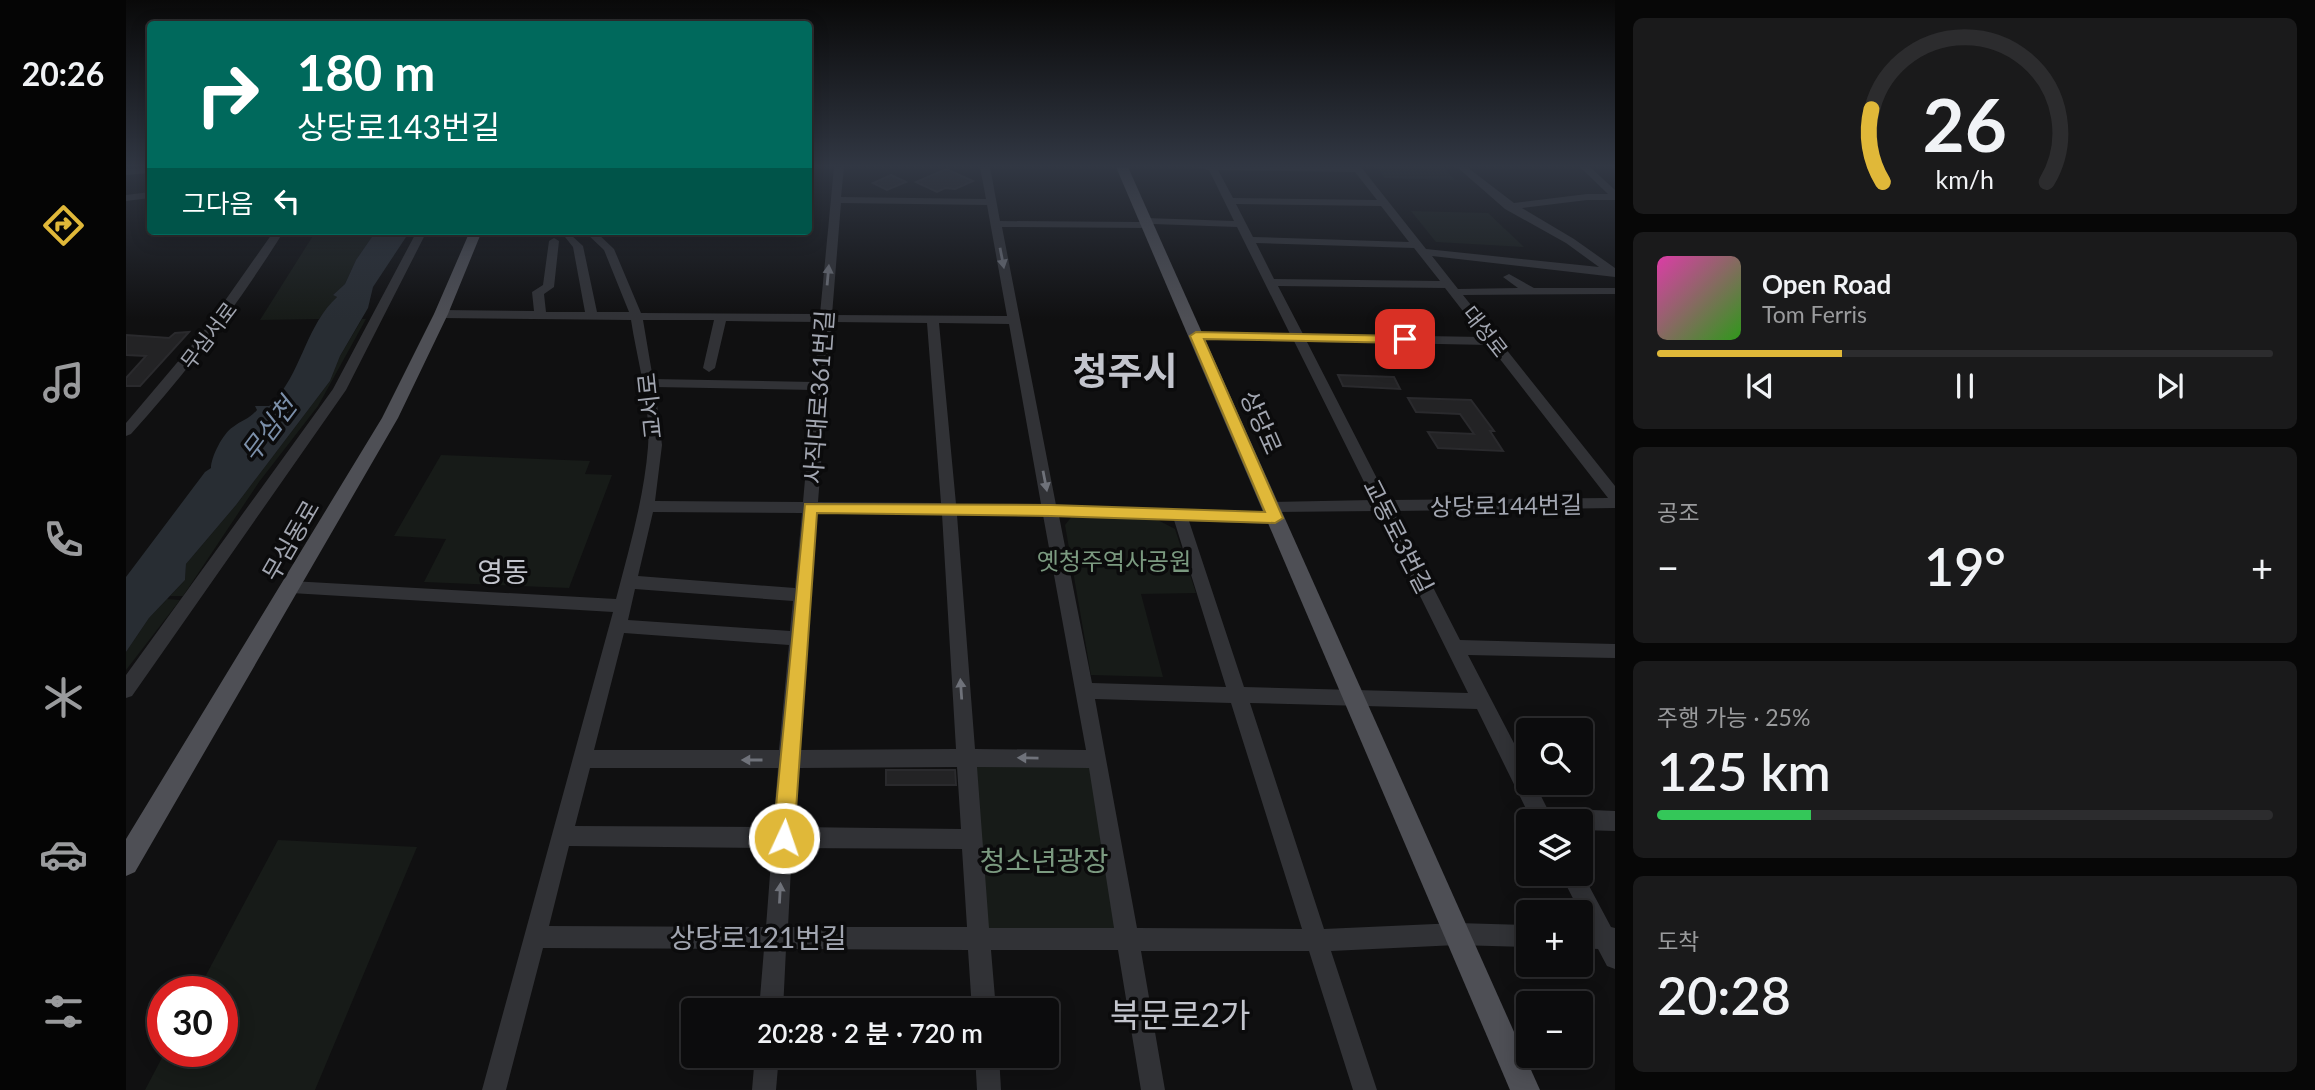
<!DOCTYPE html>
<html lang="ko">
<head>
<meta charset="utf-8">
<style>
	:root { --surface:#0c0c0d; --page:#1a1a1b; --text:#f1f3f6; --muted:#9a9b9d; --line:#2c2c2e; --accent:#e0b839 }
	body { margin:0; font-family:Lato,"Noto Sans KR",sans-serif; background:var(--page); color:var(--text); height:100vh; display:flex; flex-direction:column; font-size:26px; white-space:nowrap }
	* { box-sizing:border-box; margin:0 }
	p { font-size:23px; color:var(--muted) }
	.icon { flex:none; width:38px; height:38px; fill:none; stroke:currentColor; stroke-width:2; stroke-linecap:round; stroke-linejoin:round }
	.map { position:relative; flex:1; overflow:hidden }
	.drawer { display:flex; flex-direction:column; gap:18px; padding:18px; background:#070707; width:700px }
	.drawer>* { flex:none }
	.hud { position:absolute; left:21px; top:21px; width:665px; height:214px; border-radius:7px; box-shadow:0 4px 18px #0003,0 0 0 2px var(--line); background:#00695c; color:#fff; overflow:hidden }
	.controls { position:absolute; left:1390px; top:718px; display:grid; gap:14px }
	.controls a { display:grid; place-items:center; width:77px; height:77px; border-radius:7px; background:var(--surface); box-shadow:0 4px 18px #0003,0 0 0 2px var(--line); font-size:35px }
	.speed { position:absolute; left:21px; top:976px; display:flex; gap:14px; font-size:35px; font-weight:700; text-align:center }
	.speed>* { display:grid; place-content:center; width:91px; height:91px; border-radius:50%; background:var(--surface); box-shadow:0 4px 18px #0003,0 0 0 2px var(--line); line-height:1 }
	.speed .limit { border:10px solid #d22; background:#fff; color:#111 }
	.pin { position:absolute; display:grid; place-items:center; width:60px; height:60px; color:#fff; margin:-30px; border-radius:14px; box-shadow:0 4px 10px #0006 }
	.me { position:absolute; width:77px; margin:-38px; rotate:3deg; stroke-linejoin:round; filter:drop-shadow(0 0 5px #0008) }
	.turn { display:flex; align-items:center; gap:24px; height:147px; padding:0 35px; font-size:32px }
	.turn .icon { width:91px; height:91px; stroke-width:2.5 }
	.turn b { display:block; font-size:49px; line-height:60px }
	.then { display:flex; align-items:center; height:66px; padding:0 35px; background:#0003; gap:14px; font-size:26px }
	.big { font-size:52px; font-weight:600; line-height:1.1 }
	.drawer .widget { flex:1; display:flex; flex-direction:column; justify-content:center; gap:10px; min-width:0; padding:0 24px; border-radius:10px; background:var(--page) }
	.drawer .dial { align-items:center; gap:0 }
	.dial svg { height:182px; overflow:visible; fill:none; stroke:var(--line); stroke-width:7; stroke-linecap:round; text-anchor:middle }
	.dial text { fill:var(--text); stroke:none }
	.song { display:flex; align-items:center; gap:21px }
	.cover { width:84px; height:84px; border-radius:10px; background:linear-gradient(135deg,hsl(320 70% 55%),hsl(110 70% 35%)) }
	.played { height:7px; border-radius:4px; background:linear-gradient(90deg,var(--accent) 30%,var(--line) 30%) }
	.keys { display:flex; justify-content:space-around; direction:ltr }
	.heat { display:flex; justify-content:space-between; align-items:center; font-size:38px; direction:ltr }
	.charge { height:10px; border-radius:5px; background:linear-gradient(90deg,#34c759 25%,var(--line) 0) }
	.trip { position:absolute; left:555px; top:998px; width:378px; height:70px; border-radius:7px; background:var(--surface); box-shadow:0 4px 18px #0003,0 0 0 2px var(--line); font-weight:600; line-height:70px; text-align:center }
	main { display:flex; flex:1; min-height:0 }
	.menu { display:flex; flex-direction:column; width:126px; justify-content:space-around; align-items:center; background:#050505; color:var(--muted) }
	.menu .icon { width:49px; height:49px }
	.menu .active { color:var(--accent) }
	.menu b { font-size:32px; color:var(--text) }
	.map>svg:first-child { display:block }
	.green { fill:#171b18 }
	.water { fill:#282d33 }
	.building { fill:#232325; stroke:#2a2a2d; stroke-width:2 }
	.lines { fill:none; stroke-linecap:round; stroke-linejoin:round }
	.minor { fill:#313236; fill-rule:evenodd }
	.major { fill:#4e4f55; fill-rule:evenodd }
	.oneway { fill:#6f727a }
	.route { fill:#e0b839; stroke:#927825; stroke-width:2 }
	.labels { text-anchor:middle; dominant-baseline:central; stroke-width:7; stroke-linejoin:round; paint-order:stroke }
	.far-street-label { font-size:21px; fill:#a2a6b1; stroke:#0b0b0c }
	.street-label { font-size:24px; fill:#a2a6b1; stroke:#0b0b0c }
	.park-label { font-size:24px; fill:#7b9a80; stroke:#0b0b0c }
	.water-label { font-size:26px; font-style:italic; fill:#7c90aa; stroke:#0b0b0c }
	.quarter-label { font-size:28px; fill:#c3c5cd; stroke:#0b0b0c }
	.near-park-label { font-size:28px; fill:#7b9a80; stroke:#0b0b0c }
	.near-street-label { font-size:28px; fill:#a2a6b1; stroke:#0b0b0c }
	.near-quarter-label { font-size:33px; fill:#c3c5cd; stroke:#0b0b0c }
	.town-label { font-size:38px; font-weight:bold; fill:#c3c5cd; stroke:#0b0b0c }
</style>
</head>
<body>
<main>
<nav class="menu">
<b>20:26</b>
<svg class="icon active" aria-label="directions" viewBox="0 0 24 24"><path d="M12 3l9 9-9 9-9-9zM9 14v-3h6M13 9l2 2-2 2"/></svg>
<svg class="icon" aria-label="music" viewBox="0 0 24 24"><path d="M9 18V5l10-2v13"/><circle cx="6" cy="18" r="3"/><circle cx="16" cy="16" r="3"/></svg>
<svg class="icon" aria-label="phone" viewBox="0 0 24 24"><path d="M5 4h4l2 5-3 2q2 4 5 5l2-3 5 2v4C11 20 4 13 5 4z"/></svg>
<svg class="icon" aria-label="climate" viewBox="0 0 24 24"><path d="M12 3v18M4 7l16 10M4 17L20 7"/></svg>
<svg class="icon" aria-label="car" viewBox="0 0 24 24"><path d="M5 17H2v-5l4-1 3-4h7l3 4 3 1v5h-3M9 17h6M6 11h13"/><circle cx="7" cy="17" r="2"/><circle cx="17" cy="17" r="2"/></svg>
<svg class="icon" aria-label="filters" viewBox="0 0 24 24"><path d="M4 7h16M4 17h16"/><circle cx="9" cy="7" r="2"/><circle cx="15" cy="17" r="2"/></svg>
</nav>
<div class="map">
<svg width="1489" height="1090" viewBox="0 0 1489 1090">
	<rect width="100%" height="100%" fill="#101011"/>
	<g class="green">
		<polygon points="1251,167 1317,167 1329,180 1259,178"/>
		<polygon points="1285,211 1362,213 1398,247 1310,242"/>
		<polygon points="190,231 250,231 230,260 219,284 207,295 211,297 193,319 134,320"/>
		<polygon points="236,319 240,319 192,406 133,482 57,596 44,596 59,580 60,564 110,505 204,381 214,356"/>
		<polygon points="315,455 464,461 459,474 486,475 443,588 298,582 320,539 268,536"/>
		<polygon points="947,515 1028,518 1049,529 1070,593 1015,594 1037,677 965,675 939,525"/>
		<polygon points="41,599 54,600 0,670 0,652 23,618"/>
		<polygon points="844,760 954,763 969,771 995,912 987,932 858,934"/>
		<polygon points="152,840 291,847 189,1090 19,1090 39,1052 96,1052 96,992 71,992"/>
	</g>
	<path class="water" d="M250 231H284L247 287 242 308 214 356 204 381 110 505 60 564 59 580 23 618 0 652V577L79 472 85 468C85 457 97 433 107 427 116 420 122 420 131 410L129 406H143L157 398 158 395 151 398C177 366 181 325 211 297L207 295 219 284 230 260Z"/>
	<g class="building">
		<polygon points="820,169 847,181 829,189 819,188 811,192 790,182"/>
		<polygon points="765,175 780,182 761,190 747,183"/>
		<polygon points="63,332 14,386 0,386 0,378 20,356 0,355 0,335 43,338 49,333"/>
		<polygon points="1212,375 1268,377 1274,389 1217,386"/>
		<polygon points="1282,398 1345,400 1368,431 1364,431 1377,451 1312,448 1302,432 1348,434 1334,414 1290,412"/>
		<polygon points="760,770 829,770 830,785 760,785"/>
	</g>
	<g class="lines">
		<g class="minor">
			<polygon points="24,167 24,173 0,175 0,169"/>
			<path d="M708 167H718L715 197 860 199 854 167H864L874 221 1015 222 1020 218 1108 221 1083 170 1070 167H1235L1300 249 1473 267 1440 243 1379 209 1331 167H1341L1388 203 1461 194H1482L1454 167H1464L1489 190V200H1461L1396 208 1448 239 1489 268V277L1306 256 1332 289 1392 288 1377 277 1383 274 1408 288H1489V294L1337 295 1489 486V508L1268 511 1334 640 1489 644V658L1342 655 1402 770V782H1408L1421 808 1489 811V831L1454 830V821H1406L1351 709 1124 703 1198 929 1331 923 1402 925V947L1331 945 1205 951 1251 1090H1227L1183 951H1015L1039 1090H1015L992 950H865L870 1010H846L842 950 660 949 657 1010H633L638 949 417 948 380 1090H356L487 612 165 593 159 592 157 587 159 582 165 581 490 599C503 549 518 498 522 447 525 405 511 360 505 320L315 318 309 314 315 310 408 311 406 292 417 285 423 241 428 238 433 241 428 287 418 294 420 312H459L447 247 439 237 444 234 457 246 471 312H503L478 250 458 231H469L488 249 515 313 694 314ZM1092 170 1229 172 1251 200 1107 198ZM715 203 861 205 881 316 706 315ZM1110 204 1255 206 1283 242 1127 237ZM1027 224 1111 227 1164 334 1070 332 1064 336 1070 340 1168 341 1247 500 1145 502 1137 507 1144 512 930 505 876 227 1022 228ZM1130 243 1288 248 1314 281 1148 279ZM1152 286 1319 288 1357 337 1177 334ZM517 320H588L577 368 583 372 589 368 600 321 694 322 688 382 527 379ZM706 322 801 323 815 503 692 502ZM813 323 883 324 915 504H830ZM1181 342 1250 343 1265 366 1269 367 1275 363 1263 343 1363 345 1482 498 1262 500ZM529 387 687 390 677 502 529 501 536 445ZM1252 511 1342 693 1118 687 1063 521 1149 524 1157 518 1149 512ZM527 512 676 513 669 588 512 576ZM691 513 816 514 830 749 673 750ZM831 515H917L960 750 849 749ZM933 516 1048 520 1100 687 966 683ZM509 589 667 601 664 631 502 620ZM498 633 663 645 653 750H468ZM969 699 1105 703 1176 929 1011 928ZM831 767 835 829 668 827 671 768ZM851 767 963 768 988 928H863ZM464 768H652L647 827 449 826ZM443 846 646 848 640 927 423 926ZM666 848 836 849 841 927H662Z"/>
			<polygon points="24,192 24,198 0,201 0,195"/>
			<path d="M148 231H158C113 303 62 371 5 434L0 436V423L77 332Z"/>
			<polygon points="291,231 301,231 220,390 6,696 0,698 0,675 207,389"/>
			<polygon points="1454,869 1485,927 1489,928 1489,969 1481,966 1472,949 1454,948 1454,926 1461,926 1434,873 1454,873"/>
			<polygon points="629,1055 653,1055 650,1090 626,1090"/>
			<polygon points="849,1055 873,1055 875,1090 851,1090"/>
		</g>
		<g class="major">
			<polygon points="990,167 1002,167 1414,1090 1384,1090"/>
			<polygon points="344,231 356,231 322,314 272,418 9,872 0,876 0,839 256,418 308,314"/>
		</g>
	</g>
	<defs><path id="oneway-solid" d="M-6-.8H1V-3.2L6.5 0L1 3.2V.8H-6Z" transform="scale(1.75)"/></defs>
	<g class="oneway">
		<use href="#oneway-solid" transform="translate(876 258) rotate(79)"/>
		<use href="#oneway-solid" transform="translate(702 275) rotate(-85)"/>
		<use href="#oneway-solid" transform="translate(919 481) rotate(79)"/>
		<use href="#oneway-solid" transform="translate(835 689) rotate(-94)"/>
		<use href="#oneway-solid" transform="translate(902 758) rotate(-179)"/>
		<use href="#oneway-solid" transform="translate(626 760) rotate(-180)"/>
		<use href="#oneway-solid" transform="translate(654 893) rotate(-87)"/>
	</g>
	<linearGradient id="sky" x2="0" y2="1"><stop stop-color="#090909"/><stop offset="0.52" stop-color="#313743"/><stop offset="1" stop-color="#313743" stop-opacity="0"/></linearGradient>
	<rect width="1489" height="319" fill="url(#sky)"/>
	<polygon class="route" points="1070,332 1279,336 1285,339 1279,343 1078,339 1157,518 1149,523 925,516 691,513 668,838 665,845 658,848 650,845 647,838 679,504 925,505 1139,512 1064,336"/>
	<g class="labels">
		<g class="far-street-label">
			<text transform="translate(1360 331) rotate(52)">대성로</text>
			<text transform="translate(82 335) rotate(-53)">무심서로</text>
		</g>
		<g class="street-label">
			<text transform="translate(692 397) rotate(-86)">사직대로361번길</text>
			<text transform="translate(523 406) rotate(-96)">교서로</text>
			<text transform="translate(1136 422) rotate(66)">상당로</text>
			<text transform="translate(1380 505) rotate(-1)">상당로144번길</text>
			<text transform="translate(1273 536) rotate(63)">교동로3번길</text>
			<text transform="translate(164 540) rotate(-60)">무심동로</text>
		</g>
		<g class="park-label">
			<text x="988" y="560">옛청주역사공원</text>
		</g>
		<g class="water-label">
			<text transform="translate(142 429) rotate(-53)">무심천</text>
		</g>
		<g class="quarter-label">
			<text x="377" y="571">영동</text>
		</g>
		<g class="near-park-label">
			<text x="918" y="860">청소년광장</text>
		</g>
		<g class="near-street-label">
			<text x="632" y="937">상당로121번길</text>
		</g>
		<g class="near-quarter-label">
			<text x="1054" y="1014">북문로2가</text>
		</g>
		<g class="town-label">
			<text x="999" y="370">청주시</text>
		</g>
	</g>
</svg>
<div class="controls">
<a><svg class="icon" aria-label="search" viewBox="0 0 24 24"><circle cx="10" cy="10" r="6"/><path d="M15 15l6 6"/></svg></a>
<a><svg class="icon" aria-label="layers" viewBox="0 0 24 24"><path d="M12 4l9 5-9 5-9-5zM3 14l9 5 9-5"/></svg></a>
<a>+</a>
<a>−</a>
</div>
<div class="speed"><div class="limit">30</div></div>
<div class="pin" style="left:1279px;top:339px;background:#d93025"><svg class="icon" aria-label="arrive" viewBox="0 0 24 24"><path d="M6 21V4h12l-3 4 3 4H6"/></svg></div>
<svg class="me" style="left:658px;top:838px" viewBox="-20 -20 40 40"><circle r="17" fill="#e0b839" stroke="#fff" stroke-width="3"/><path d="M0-11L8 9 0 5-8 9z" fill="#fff"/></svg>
<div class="trip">20:28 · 2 분 · 720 m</div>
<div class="hud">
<div class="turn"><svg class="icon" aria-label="right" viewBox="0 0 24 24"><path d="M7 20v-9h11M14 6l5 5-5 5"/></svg><div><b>180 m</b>상당로143번길</div></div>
<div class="then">그다음<svg class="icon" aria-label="left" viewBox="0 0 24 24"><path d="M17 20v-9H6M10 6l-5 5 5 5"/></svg></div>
</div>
</div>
<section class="drawer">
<div class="widget dial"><svg viewBox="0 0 100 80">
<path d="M14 69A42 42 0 1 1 86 69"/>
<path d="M14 69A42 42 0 0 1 9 37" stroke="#e0b839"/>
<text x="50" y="56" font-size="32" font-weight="700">26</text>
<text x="50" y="72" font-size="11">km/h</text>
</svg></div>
<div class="widget">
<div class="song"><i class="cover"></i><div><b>Open Road</b><p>Tom Ferris</p></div></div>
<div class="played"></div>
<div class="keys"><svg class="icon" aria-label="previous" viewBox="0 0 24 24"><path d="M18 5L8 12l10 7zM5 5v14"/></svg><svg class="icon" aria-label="pause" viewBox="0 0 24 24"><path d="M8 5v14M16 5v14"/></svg><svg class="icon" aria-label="next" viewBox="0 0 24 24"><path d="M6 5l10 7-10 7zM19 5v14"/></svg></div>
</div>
<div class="widget"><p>공조</p>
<div class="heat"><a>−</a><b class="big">19°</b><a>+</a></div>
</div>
<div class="widget"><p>주행 가능 · 25%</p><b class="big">125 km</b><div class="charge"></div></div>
<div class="widget"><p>도착</p><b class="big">20:28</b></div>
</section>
</main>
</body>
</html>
